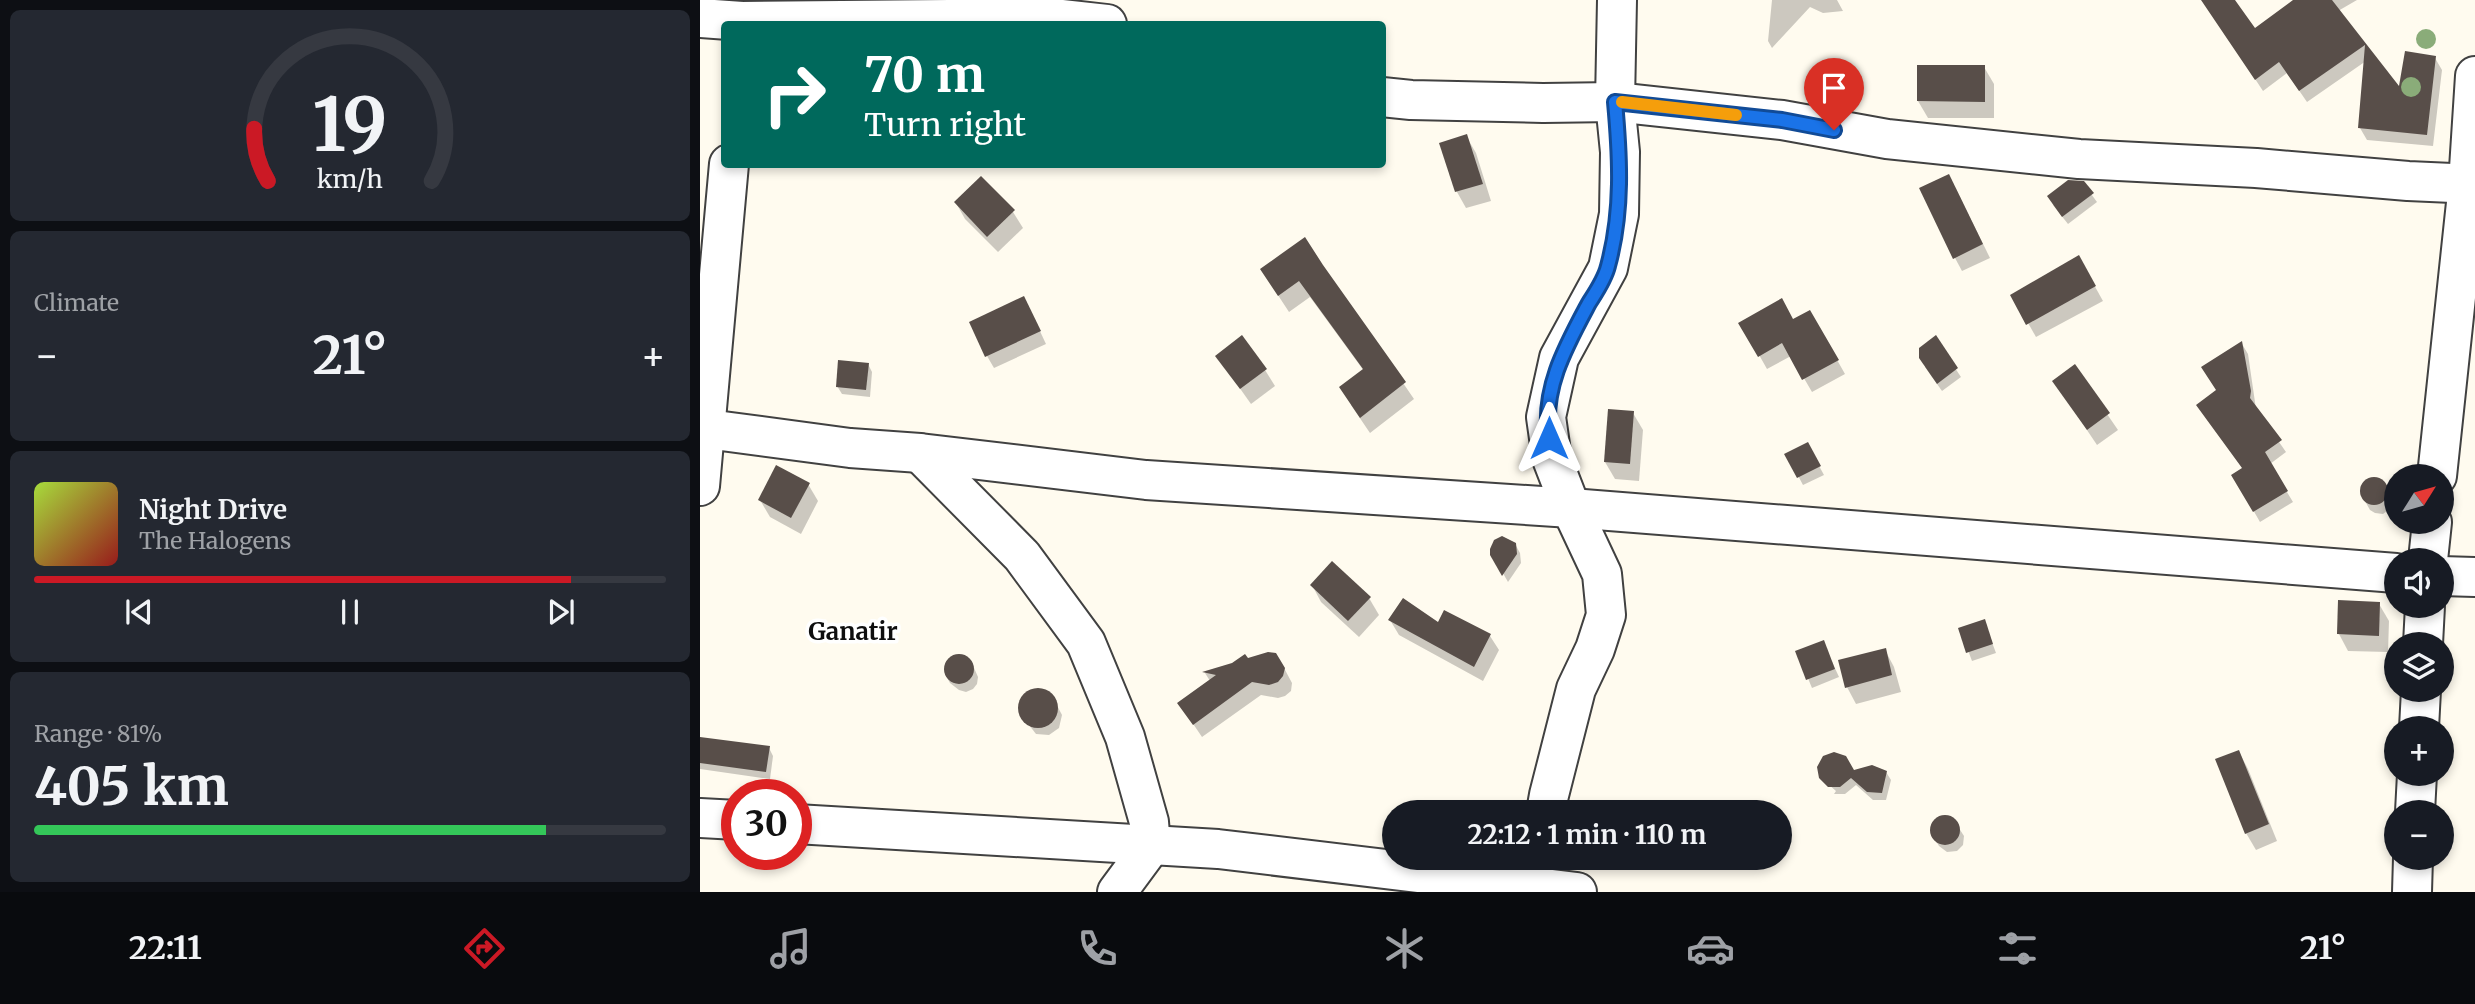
<!DOCTYPE html>
<html lang="en">
<head>
<meta charset="utf-8">
<style>
	:root { --surface:#171b24; --page:#242831; --text:#f1f3f6; --muted:#9ea1a6; --line:#363941; --accent:#cb1925 }
	body { margin:0; font-family:Merriweather,serif; background:var(--page); color:var(--text); height:100vh; display:flex; flex-direction:column; font-size:26px; white-space:nowrap }
	* { box-sizing:border-box; margin:0 }
	p { font-size:23px; color:var(--muted) }
	.icon { flex:none; width:38px; height:38px; fill:none; stroke:currentColor; stroke-width:2; stroke-linecap:round; stroke-linejoin:round }
	.map { position:relative; flex:1; overflow:hidden }
	.panel { display:flex; flex-direction:column; gap:10px; padding:10px; background:#0d0f14; width:700px }
	.panel>* { flex:none }
	.top-card { position:absolute; left:21px; top:21px; width:665px; height:147px; border-radius:7px; box-shadow:0 4px 10px #0003; background:#00695c; color:#fff; overflow:hidden }
	.needle { width:46px; rotate:53deg }
	.controls { position:absolute; left:1684px; top:464px; display:grid; gap:14px }
	.controls a { display:grid; place-items:center; width:70px; height:70px; border-radius:50%; background:var(--surface); box-shadow:0 4px 10px #0003; font-size:35px }
	.speed { position:absolute; left:21px; top:779px; display:flex; gap:14px; font-size:35px; font-weight:700; text-align:center }
	.speed>* { display:grid; place-content:center; width:91px; height:91px; border-radius:50%; background:var(--surface); box-shadow:0 4px 10px #0003; line-height:1 }
	.speed .limit { border:10px solid #d22; background:#fff; color:#111 }
	.pin { position:absolute; display:grid; place-items:center; width:60px; height:60px; color:#fff; margin:-72px -30px; border-radius:50% 50% 50% 0; rotate:-45deg; box-shadow:0 0 7px #0007 }
	.pin .icon { rotate:45deg }
	.me { position:absolute; width:77px; margin:-38px; rotate:0deg; stroke-linejoin:round; filter:drop-shadow(0 0 5px #0008) }
	.turn { display:flex; align-items:center; gap:24px; height:147px; padding:0 28px; font-size:32px }
	.turn .icon { width:91px; height:91px; stroke-width:2.5 }
	.turn b { display:block; font-size:49px; line-height:60px }
	.big { font-size:52px; font-weight:700; line-height:1.1 }
	.panel .widget { flex:1; display:flex; flex-direction:column; justify-content:center; gap:10px; min-width:0; padding:0 24px; border-radius:10px; background:var(--page) }
	.panel .dial { align-items:center; gap:0 }
	.dial svg { height:182px; overflow:visible; fill:none; stroke:var(--line); stroke-width:7; stroke-linecap:round; text-anchor:middle }
	.dial text { fill:var(--text); stroke:none }
	.song { display:flex; align-items:center; gap:21px }
	.cover { width:84px; height:84px; border-radius:10px; background:linear-gradient(135deg,hsl(80 70% 55%),hsl(0 70% 35%)) }
	.played { height:7px; border-radius:4px; background:linear-gradient(90deg,var(--accent) 85%,var(--line) 85%) }
	.keys { display:flex; justify-content:space-around; direction:ltr }
	.heat { display:flex; justify-content:space-between; align-items:center; font-size:38px; direction:ltr }
	.charge { height:10px; border-radius:5px; background:linear-gradient(90deg,#34c759 81%,var(--line) 0) }
	.trip { position:absolute; left:682px; top:800px; width:410px; height:70px; border-radius:35px; background:var(--surface); box-shadow:0 4px 10px #0003; font-weight:700; line-height:70px; text-align:center }
	.dock { display:flex; height:112px; justify-content:space-around; align-items:center; background:#090b0e; color:var(--muted) }
	.dock .icon { width:49px; height:49px }
	.dock .on { color:var(--accent) }
	.dock b { font-size:32px; color:var(--text) }
	main { display:flex; flex:1; min-height:0 }
	.map>svg:first-child { display:block }
	.shadow { fill:#0003 }
	.building { fill:#584e49 }
	.lines { fill:none; stroke-linecap:round; stroke-linejoin:round }
	.street-casing { stroke:#414141; stroke-width:42 }
	.street { stroke:#fff; stroke-width:38 }
	.tree { fill:#8aac79 }
	.route-casing { stroke:#114b97; stroke-width:18 }
	.route { stroke:#1a73e8; stroke-width:12 }
	.slow { stroke:#f59e0b; stroke-width:12 }
	.labels { text-anchor:middle; dominant-baseline:central; stroke-width:7; stroke-linejoin:round; paint-order:stroke }
	.neighbourhood-label { font-size:24px; font-weight:bold; fill:#0e0e0e; stroke:#fff }
</style>
</head>
<body>
<main>
<section class="panel">
<div class="widget dial"><svg viewBox="0 0 100 80">
<path d="M14 69A42 42 0 1 1 86 69"/>
<path d="M14 69A42 42 0 0 1 8 46" stroke="#cb1925"/>
<text x="50" y="56" font-size="32" font-weight="700">19</text>
<text x="50" y="72" font-size="11">km/h</text>
</svg></div>
<div class="widget"><p>Climate</p>
<div class="heat"><a>−</a><b class="big">21°</b><a>+</a></div>
</div>
<div class="widget">
<div class="song"><i class="cover"></i><div><b>Night Drive</b><p>The Halogens</p></div></div>
<div class="played"></div>
<div class="keys"><svg class="icon" aria-label="previous" viewBox="0 0 24 24"><path d="M18 5L8 12l10 7zM5 5v14"/></svg><svg class="icon" aria-label="pause" viewBox="0 0 24 24"><path d="M8 5v14M16 5v14"/></svg><svg class="icon" aria-label="next" viewBox="0 0 24 24"><path d="M6 5l10 7-10 7zM19 5v14"/></svg></div>
</div>
<div class="widget"><p>Range · 81%</p><b class="big">405 km</b><div class="charge"></div></div>
</section>
<div class="map">
<svg width="1775" height="892" viewBox="0 0 1775 892">
	<rect width="100%" height="100%" fill="#fffbef"/>
	<g class="shadow">
		<polygon points="1072,0 1137,0 1143,11 1123,13 1110,7 1072,48 1068,41"/>
		<polygon points="1503,0 1533,0 1554,30 1596,0 1657,0 1638,11 1700,91 1735,58 1742,70 1733,146 1667,140 1660,128 1666,61 1607,102 1587,73 1563,91"/>
		<polygon points="1284,67 1294,84 1294,118 1228,118 1218,101"/>
		<polygon points="766,136 776,153 791,201 766,208 757,192 741,144"/>
		<polygon points="1383,183 1397,202 1368,224 1353,205"/>
		<polygon points="1256,189 1290,258 1262,271 1255,258"/>
		<polygon points="256,203 313,212 323,228 298,252 265,219"/>
		<polygon points="605,240 714,399 670,433 651,405 664,371 610,297 589,312 572,286"/>
		<polygon points="1379,258 1403,301 1336,337 1312,295"/>
		<polygon points="330,310 346,344 294,368 287,356"/>
		<polygon points="1110,312 1145,374 1112,392 1091,356 1067,369 1041,323 1093,321"/>
		<polygon points="1235,338 1261,377 1242,391 1225,367"/>
		<polygon points="1542,344 1548,354 1556,409 1586,452 1570,464 1593,502 1560,522 1533,475 1543,469 1518,391"/>
		<polygon points="517,356 565,370 575,386 551,404"/>
		<polygon points="168,364 172,372 170,397 142,394 137,386"/>
		<polygon points="1374,366 1418,430 1397,445 1354,381"/>
		<polygon points="933,413 943,430 939,481 915,479 905,462"/>
		<polygon points="1107,444 1124,475 1103,485 1087,455"/>
		<polygon points="1671,479 1683,483 1692,498 1688,510 1683,514 1675,513 1670,510 1661,494 1665,482"/>
		<polygon points="108,484 118,501 101,534 70,517 60,500"/>
		<polygon points="815,544 820,553 821,563 808,582 792,554"/>
		<polygon points="612,585 669,598 679,615 659,637 621,602"/>
		<polygon points="1679,604 1689,621 1688,652 1648,651 1639,634"/>
		<polygon points="745,612 790,636 799,650 783,681 699,635 690,620 739,624"/>
		<polygon points="1284,621 1296,653 1272,661 1260,629"/>
		<polygon points="1123,642 1139,677 1112,688 1097,652"/>
		<polygon points="1185,650 1194,667 1201,692 1156,704 1147,687"/>
		<polygon points="258,655 265,656 271,661 278,677 277,684 273,689 266,692 259,690 250,683 245,674 247,663 251,658"/>
		<polygon points="533,665 584,668 592,683 591,691 585,696 578,698 561,695 502,737 479,703 510,681 505,673"/>
		<polygon points="340,689 351,694 362,715 359,728 349,735 336,734 322,716 320,703 327,693"/>
		<polygon points="0,738 69,748 73,756 70,779 0,769"/>
		<polygon points="1539,752 1548,769 1577,841 1556,850 1546,833"/>
		<polygon points="1153,772 1186,772 1191,780 1186,800 1173,800 1156,785 1145,794 1134,794 1136,791 1121,778"/>
		<polygon points="1244,816 1253,819 1264,836 1263,845 1257,851 1247,852 1239,846 1234,838 1232,828 1236,820"/>
	</g>
	<g class="building">
		<polygon points="1501,0 1535,0 1555,28 1593,0 1632,0 1699,86 1705,51 1736,56 1727,135 1658,128 1665,45 1599,91 1579,62 1555,80"/>
		<polygon points="1217,65 1285,65 1285,102 1217,101"/>
		<polygon points="767,134 783,184 755,192 739,143"/>
		<polygon points="1249,174 1283,244 1253,259 1219,188"/>
		<polygon points="281,176 315,210 287,237 254,202"/>
		<polygon points="1368,180 1384,181 1394,193 1362,217 1347,196"/>
		<polygon points="605,237 623,265 706,382 660,418 639,387 663,369 599,281 578,296 560,269"/>
		<polygon points="1379,255 1396,286 1326,325 1310,295"/>
		<polygon points="324,296 341,331 285,357 269,322"/>
		<polygon points="1082,298 1093,319 1110,310 1139,360 1102,380 1082,343 1058,357 1038,323"/>
		<polygon points="542,335 567,369 540,389 515,356"/>
		<polygon points="1236,335 1258,368 1237,384 1219,358 1219,348"/>
		<polygon points="1542,341 1551,391 1550,398 1582,440 1565,452 1588,491 1553,512 1531,475 1542,468 1496,405 1516,390 1501,367"/>
		<polygon points="138,360 169,363 166,390 136,387"/>
		<polygon points="1375,364 1410,413 1387,430 1352,381"/>
		<polygon points="908,409 934,411 930,464 904,462"/>
		<polygon points="1108,442 1121,466 1097,478 1084,454"/>
		<polygon points="76,465 110,483 91,518 58,500"/>
		<circle cx="1674" cy="491" r="14"/>
		<polygon points="802,536 816,543 817,554 802,576 790,555 790,549 794,540"/>
		<polygon points="632,561 671,597 648,621 610,585"/>
		<polygon points="703,598 738,622 744,610 791,634 774,667 688,620"/>
		<polygon points="1638,600 1680,602 1679,636 1637,634"/>
		<polygon points="1285,619 1293,644 1266,653 1258,628"/>
		<polygon points="1124,640 1135,669 1106,680 1095,651"/>
		<polygon points="1186,648 1192,675 1145,688 1138,660"/>
		<polygon points="568,652 576,653 585,668 583,676 578,682 569,685 552,682 493,725 477,703 516,675 502,672 532,663 545,654 548,658"/>
		<circle cx="259" cy="669" r="15"/>
		<circle cx="338" cy="708" r="20"/>
		<polygon points="0,737 70,746 66,772 0,763"/>
		<polygon points="1539,750 1569,824 1545,834 1515,759"/>
		<polygon points="1134,752 1146,756 1154,770 1172,765 1187,771 1182,793 1167,792 1151,778 1140,787 1128,787 1119,778 1117,767 1123,756"/>
		<circle cx="1245" cy="830" r="15"/>
	</g>
	<g class="lines">
		<g class="street-casing">
			<g id="street">
				<polyline points="0,18 42,21 353,18 407,24"/>
				<polyline points="682,97 711,100 843,103 915,102 1082,120 1187,139 1379,159 1556,168 1708,181 1775,184"/>
				<polyline points="0,428 150,448 220,453 446,480 871,508 1696,573"/>
				<polyline points="220,453 322,556 386,643 425,737 449,822 451,846 417,892"/>
				<polyline points="1737,476 1768,184 1775,76"/>
				<polyline points="0,486 29,164"/>
				<polyline points="1728,560 1732,522"/>
				<polyline points="1741,576 1775,577"/>
				<polyline points="1723,644 1725,606"/>
				<polyline points="1719,728 1721,690"/>
				<polyline points="846,812 849,795 876,689 895,649 906,615 902,574 871,508 852,459 846,417 859,358 908,268 919,214 920,152 915,102 917,0"/>
				<polyline points="1715,812 1717,774"/>
				<polyline points="0,818 37,820"/>
				<polyline points="96,824 518,849 877,892"/>
				<polyline points="1712,892 1713,858"/>
			</g>
		</g>
		<use href="#street" class="street"/>
	</g>
	<g class="tree">
		<circle cx="1726" cy="39" r="10"/>
		<circle cx="1711" cy="87" r="10"/>
	</g>
	<g class="lines">
		<g class="route-casing">
			<path id="route" d="M849 438C842 388 866 346 889 303 896 292 905 279 908 266 923 211 920 157 915 102L1082 120 1134 130"/>
		</g>
		<use href="#route" class="route"/>
		<polyline class="slow" points="922,102 1036,115"/>
	</g>
	<g class="labels">
		<g class="neighbourhood-label">
			<text x="153" y="631">Ganatir</text>
		</g>
	</g>
</svg>
<div class="controls">
<a><svg class="needle" viewBox="-14 -14 28 28"><path d="M0-13l5 13h-10z" fill="#e53935"/><path d="M0 13l5-13h-10z" fill="#9ea1a6"/></svg></a>
<a><svg class="icon" aria-label="sound" viewBox="0 0 24 24"><path d="M4 9h4l5-4v14l-5-4H4zM17 9q2 3 0 6"/></svg></a>
<a><svg class="icon" aria-label="layers" viewBox="0 0 24 24"><path d="M12 4l9 5-9 5-9-5zM3 14l9 5 9-5"/></svg></a>
<a>+</a>
<a>−</a>
</div>
<div class="speed"><div class="limit">30</div></div>
<div class="pin" style="left:1134px;top:130px;background:#d93025"><svg class="icon" aria-label="arrive" viewBox="0 0 24 24"><path d="M6 21V4h12l-3 4 3 4H6"/></svg></div>
<svg class="me" style="left:849px;top:438px" viewBox="-20 -20 40 40"><path d="M0-17L14 15 0 8-14 15z" fill="#1a73e8" stroke="#fff" stroke-width="4"/></svg>
<div class="trip">22:12 · 1 min · 110 m</div>
<div class="top-card">
<div class="turn"><svg class="icon" aria-label="right" viewBox="0 0 24 24"><path d="M7 20v-9h11M14 6l5 5-5 5"/></svg><div><b>70 m</b>Turn right</div></div>
</div>
</div>
</main>
<nav class="dock">
<b>22:11</b>
<svg class="icon on" aria-label="directions" viewBox="0 0 24 24"><path d="M12 3l9 9-9 9-9-9zM9 14v-3h6M13 9l2 2-2 2"/></svg>
<svg class="icon" aria-label="music" viewBox="0 0 24 24"><path d="M9 18V5l10-2v13"/><circle cx="6" cy="18" r="3"/><circle cx="16" cy="16" r="3"/></svg>
<svg class="icon" aria-label="phone" viewBox="0 0 24 24"><path d="M5 4h4l2 5-3 2q2 4 5 5l2-3 5 2v4C11 20 4 13 5 4z"/></svg>
<svg class="icon" aria-label="climate" viewBox="0 0 24 24"><path d="M12 3v18M4 7l16 10M4 17L20 7"/></svg>
<svg class="icon" aria-label="car" viewBox="0 0 24 24"><path d="M5 17H2v-5l4-1 3-4h7l3 4 3 1v5h-3M9 17h6M6 11h13"/><circle cx="7" cy="17" r="2"/><circle cx="17" cy="17" r="2"/></svg>
<svg class="icon" aria-label="filters" viewBox="0 0 24 24"><path d="M4 7h16M4 17h16"/><circle cx="9" cy="7" r="2"/><circle cx="15" cy="17" r="2"/></svg>
<b>21°</b>
</nav>
</body>
</html>
